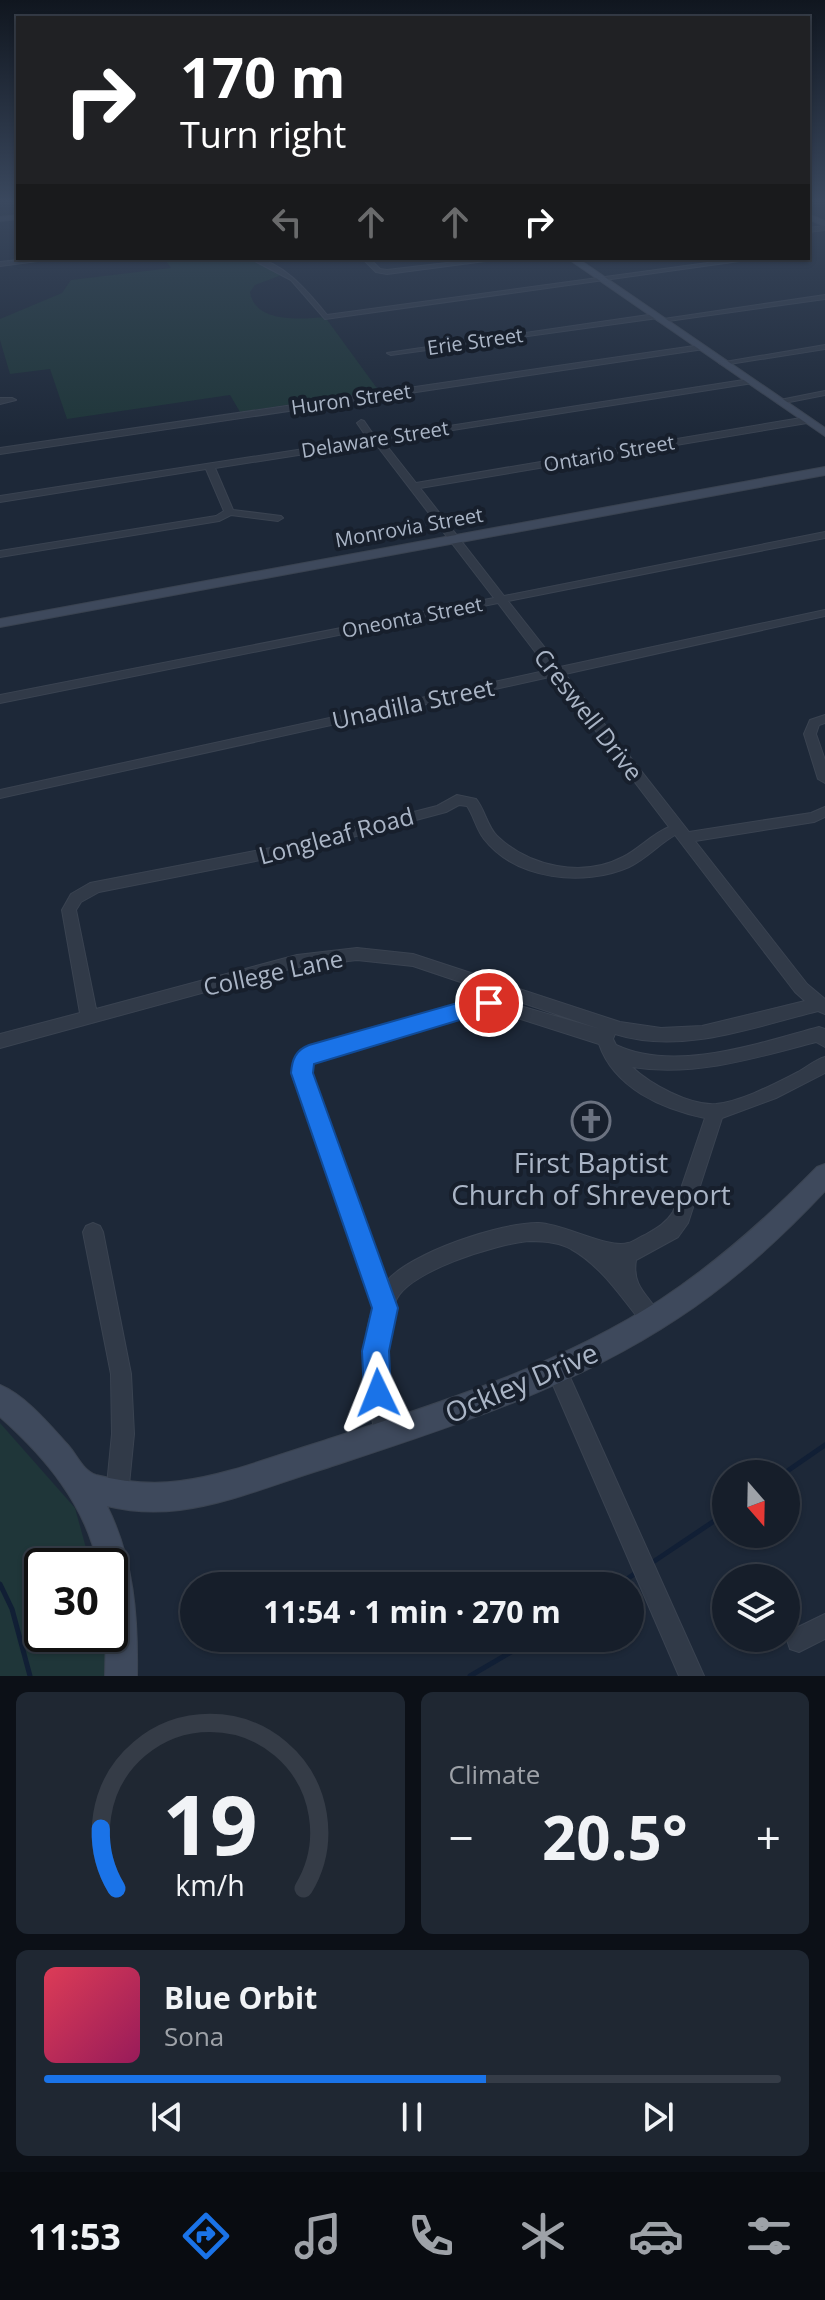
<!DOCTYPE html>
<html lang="en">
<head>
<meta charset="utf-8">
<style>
	:root { --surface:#161e2a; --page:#1f2732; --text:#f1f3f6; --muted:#9ea2a8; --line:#353c47; --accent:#1a73e8 }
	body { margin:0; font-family:"Open Sans",sans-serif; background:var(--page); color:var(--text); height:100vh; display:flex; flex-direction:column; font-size:30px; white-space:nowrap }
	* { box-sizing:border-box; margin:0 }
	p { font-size:26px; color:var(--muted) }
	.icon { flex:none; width:44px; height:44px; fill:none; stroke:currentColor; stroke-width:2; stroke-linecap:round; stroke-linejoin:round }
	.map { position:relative; height:1676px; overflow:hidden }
	.sheet { display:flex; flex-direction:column; gap:16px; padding:16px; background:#0c1017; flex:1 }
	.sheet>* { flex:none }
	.banner { position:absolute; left:16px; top:16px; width:794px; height:244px; border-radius:0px; box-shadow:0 2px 6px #0004,0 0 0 2px var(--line); background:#202124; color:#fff; overflow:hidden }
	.needle { width:52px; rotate:160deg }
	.tools { position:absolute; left:712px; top:1460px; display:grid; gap:16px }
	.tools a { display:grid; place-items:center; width:88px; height:88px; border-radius:50%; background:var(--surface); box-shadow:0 2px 6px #0004,0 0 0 2px var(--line); font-size:40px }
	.speed { position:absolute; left:24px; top:1548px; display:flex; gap:16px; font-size:40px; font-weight:700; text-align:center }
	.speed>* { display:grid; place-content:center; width:104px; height:104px; border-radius:50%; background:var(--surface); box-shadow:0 2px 6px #0004,0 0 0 2px var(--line); line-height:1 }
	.speed .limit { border:4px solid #111; border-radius:12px; background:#fff; color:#111 }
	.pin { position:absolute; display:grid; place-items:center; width:68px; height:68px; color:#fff; margin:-34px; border:4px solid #fff; border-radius:50%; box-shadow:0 2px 8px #0007 }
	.me { position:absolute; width:88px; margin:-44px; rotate:358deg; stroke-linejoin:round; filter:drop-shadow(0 0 6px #0008) }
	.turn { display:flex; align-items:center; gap:28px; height:168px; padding:0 32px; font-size:36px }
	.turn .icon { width:104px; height:104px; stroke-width:2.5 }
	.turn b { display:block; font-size:56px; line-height:68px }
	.lanes { display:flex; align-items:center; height:76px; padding:0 32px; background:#0003; justify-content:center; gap:40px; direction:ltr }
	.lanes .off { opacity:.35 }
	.big { font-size:60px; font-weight:700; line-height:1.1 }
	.sheet .widget { flex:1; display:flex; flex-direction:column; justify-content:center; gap:12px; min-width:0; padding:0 28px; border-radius:12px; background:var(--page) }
	.sheet .dial { align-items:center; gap:0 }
	.dial svg { height:208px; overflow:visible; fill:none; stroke:var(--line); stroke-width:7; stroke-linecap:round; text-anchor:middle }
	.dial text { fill:var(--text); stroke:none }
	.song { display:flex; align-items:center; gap:24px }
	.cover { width:96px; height:96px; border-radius:12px; background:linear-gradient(135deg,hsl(350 70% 55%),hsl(330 70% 35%)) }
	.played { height:8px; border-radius:4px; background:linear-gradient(90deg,var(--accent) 60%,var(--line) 60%) }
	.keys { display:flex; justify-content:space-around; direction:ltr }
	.heat { display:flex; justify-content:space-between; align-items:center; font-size:44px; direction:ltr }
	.sheet .tiles { flex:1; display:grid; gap:16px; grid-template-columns:1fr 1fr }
	.widget:last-child { grid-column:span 2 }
	.trip { position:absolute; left:180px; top:1572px; width:464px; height:80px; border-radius:40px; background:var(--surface); box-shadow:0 2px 6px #0004,0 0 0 2px var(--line); font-weight:700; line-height:80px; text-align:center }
	.tab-bar { display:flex; height:128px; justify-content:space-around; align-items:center; background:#090c11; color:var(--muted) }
	.tab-bar .icon { width:56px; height:56px }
	.tab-bar .active { color:var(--accent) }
	.tab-bar b { font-size:36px; color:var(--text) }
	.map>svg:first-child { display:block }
	.green { fill:#1f3639 }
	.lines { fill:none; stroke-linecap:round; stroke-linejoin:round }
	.stream { stroke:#111f35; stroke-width:5 }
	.street-casing { stroke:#3a4351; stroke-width:2 }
	.secondary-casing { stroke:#3a4351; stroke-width:2 }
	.street { fill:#313a48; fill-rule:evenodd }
	.secondary { fill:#3e495c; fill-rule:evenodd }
	.route { fill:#1a73e8; stroke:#114b97; stroke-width:2 }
	.labels { text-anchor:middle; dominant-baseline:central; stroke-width:8; stroke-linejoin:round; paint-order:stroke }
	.far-street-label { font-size:20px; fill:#aab5c6; stroke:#171f2c }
	.street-label { font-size:24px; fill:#aab5c6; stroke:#171f2c }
	.near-poi-label { font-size:28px; fill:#aab5c6; stroke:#171f2c }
	.near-street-label { font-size:28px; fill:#aab5c6; stroke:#171f2c }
</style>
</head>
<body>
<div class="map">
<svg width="825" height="1676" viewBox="0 0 825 1676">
	<rect width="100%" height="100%" fill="#1d2838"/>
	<g class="green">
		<path d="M164 258H248L284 274 255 285 250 292C255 324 301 319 325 317L379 391 240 412 230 395 67 419 50 369 10 374 0 340V319L62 293 71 280 171 268Z"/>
		<polygon points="0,1423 75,1508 91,1566 42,1566 42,1634 105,1634 106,1676 0,1676"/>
	</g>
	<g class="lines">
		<g class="stream">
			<polyline points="783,1474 825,1445"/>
			<polyline points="653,1562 726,1513"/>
			<polyline points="0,1584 12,1609 30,1676"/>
			<polyline points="616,1586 636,1573"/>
			<polyline points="470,1676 535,1638"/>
		</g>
		<g class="street-casing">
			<g id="street">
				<polygon points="825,226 825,230 808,232 808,228"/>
				<polygon points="38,258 60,258 0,266 0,262"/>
				<path d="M249 258C281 258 308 292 327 315L744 258H761L325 319 291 280Z"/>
				<polygon points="362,258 369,258 380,269 387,270 489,258 508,258 387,274 376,272"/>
				<polygon points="825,295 825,299 661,322 657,320"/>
				<polygon points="655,314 658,318 391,355 387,353"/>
				<polygon points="701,345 705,347 704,349 0,454 0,448"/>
				<polygon points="825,345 825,349 723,365 719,363"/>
				<path d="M750 379H753V383L383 441 416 483 807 417 811 420 807 423 420 488 504 596 825 532V538L508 601 560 667 825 610V616L565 674 689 832 811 813 825 807V817L814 822 695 841 807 984 825 999V1014L818 1011C753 1027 682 1055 615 1034L613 1039 616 1045C675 1073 759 1043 819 1027L825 1029V1047L816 1042C756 1058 694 1077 632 1067 650 1084 690 1106 716 1104 743 1101 774 1084 798 1072 807 1067 815 1060 825 1057V1073L776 1098 722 1118 688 1223 678 1237 636 1260C631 1290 653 1297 663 1321L660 1328 653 1331 646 1328C624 1301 602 1266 571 1249 559 1242 543 1241 529 1241 499 1243 404 1272 395 1303 382 1345 388 1391 397 1435L394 1443 386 1446 378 1443 375 1435C368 1395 358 1345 374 1305L293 1073C295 1061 297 1051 309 1047L489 997 600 1029 413 966 357 960 297 967 0 1048V1034L80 1013 62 910 71 894 90 883 281 846 437 806 457 795 476 799C485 810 487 826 497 836 529 867 583 878 623 857 639 849 652 834 669 827L554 676 0 798V790L549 670 498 603 0 703V695L494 598 375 443 215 468 233 510 281 516 283 518 278 521 231 515 219 521 0 557V551L216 516 224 511 206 469 0 502V496L368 439 357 423 361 420 364 421 375 437H379ZM459 805 467 806C474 816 476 829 484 839 516 880 584 887 629 867 646 859 659 844 675 835L795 992 805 1001 702 1026 661 1028 620 1022 413 954 357 948 297 955 96 1009 76 910 81 902 99 892 281 856 446 812ZM489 1009 599 1044C614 1088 662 1109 705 1118L673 1212C665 1224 657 1228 645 1235 639 1237 634 1242 628 1243 608 1249 564 1224 539 1223 502 1222 409 1253 386 1282L311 1073V1063L315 1059Z"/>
				<polygon points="825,391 825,395 779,404 775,401"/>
				<polygon points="0,398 12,398 16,400 0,404"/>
				<polygon points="825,715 825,723 819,725 816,734 825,760 825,783 818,779 804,734 810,720"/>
				<polygon points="93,1223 100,1226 103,1232 131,1374 134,1434 128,1495 125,1503 117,1506 109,1503 106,1495 112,1434 111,1374 83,1232 86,1226"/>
				<polygon points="557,1361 564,1364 704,1676 679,1676 547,1371 550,1364"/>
				<polygon points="825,1614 825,1639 799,1652 790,1649 787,1640 790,1631"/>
			</g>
		</g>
		<g class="secondary-casing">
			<g id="secondary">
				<polygon points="808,214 825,221 825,226 808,219"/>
				<polygon points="18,215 18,219 0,221 0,217"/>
				<polygon points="567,258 577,258 825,428 825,436"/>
				<polygon points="825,467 825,475 0,627 0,619"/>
				<path d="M825 1164V1191C780 1239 733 1282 678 1318 570 1390 442 1430 320 1470 275 1484 227 1504 180 1510 155 1513 131 1512 107 1506 134 1560 138 1617 137 1676H105L106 1634H110V1566H98C86 1505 45 1457 0 1417V1385C26 1396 49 1424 68 1445 77 1455 83 1471 96 1475 124 1482 151 1485 180 1481 227 1475 274 1456 320 1442 436 1404 556 1367 660 1300 718 1262 768 1217 817 1167Z"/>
			</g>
		</g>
		<use href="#street" class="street"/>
		<use href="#secondary" class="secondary"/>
	</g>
	<linearGradient id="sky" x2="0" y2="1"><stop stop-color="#10161f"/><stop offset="0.46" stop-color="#3a485e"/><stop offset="1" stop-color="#3a485e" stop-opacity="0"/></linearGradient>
	<rect width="825" height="437" fill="url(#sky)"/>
	<path class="route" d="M489 994 499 1003 496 1009 314 1064 313 1073 398 1308 389 1351 391 1393 387 1403 378 1407 368 1403 364 1393 362 1351 372 1308 291 1073C292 1059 296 1050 309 1045Z"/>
	<defs>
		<g id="church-ring" transform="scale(2)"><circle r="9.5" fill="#171f2c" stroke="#6b7280" stroke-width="1.5"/><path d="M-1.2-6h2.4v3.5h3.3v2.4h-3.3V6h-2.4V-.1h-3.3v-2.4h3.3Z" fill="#6b7280"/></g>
	</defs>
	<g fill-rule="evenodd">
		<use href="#church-ring" x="591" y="1121"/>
	</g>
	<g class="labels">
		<g class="far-street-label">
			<text transform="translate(475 341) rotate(-8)">Erie Street</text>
			<text transform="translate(351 399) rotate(-8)">Huron Street</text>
			<text transform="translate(375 439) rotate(-9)">Delaware Street</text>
			<text transform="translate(609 453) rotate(-10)">Ontario Street</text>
			<text transform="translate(409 527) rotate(-10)">Monrovia Street</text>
			<text transform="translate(412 617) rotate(-11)">Oneonta Street</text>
		</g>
		<g class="street-label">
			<text transform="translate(413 703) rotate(-12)">Unadilla Street</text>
			<text transform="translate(589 714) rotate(52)">Creswell Drive</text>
			<text transform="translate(336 835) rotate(-15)">Longleaf Road</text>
			<text transform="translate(273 972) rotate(-12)">College Lane</text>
		</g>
		<g class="near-poi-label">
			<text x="591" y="1162">First Baptist<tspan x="591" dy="32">Church of Shreveport</tspan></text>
		</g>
		<g class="near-street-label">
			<text transform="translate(521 1382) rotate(-23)">Ockley Drive</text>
		</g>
	</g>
</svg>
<div class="tools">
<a><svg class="needle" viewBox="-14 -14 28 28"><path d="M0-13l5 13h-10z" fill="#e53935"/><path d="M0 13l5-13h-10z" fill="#9ea2a8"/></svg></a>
<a><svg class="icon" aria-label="layers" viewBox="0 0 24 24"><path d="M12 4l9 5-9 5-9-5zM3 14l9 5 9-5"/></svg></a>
</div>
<div class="speed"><div class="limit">30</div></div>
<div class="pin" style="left:489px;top:1003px;background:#d93025"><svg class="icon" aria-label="arrive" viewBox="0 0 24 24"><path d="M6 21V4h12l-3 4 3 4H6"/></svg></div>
<svg class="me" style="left:378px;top:1393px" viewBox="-20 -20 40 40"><path d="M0-17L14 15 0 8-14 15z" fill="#1a73e8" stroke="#fff" stroke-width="4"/></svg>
<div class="trip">11:54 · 1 min · 270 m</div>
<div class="banner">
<div class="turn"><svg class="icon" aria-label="right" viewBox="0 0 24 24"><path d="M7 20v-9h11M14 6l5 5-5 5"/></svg><div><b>170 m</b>Turn right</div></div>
<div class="lanes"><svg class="icon off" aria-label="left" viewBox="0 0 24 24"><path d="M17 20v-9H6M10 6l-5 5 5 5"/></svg><svg class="icon off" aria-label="ahead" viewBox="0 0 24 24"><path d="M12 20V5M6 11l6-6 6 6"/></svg><svg class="icon off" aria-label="ahead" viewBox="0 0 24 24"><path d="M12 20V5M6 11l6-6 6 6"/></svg><svg class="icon" aria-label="right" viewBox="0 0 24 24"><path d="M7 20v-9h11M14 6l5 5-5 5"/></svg></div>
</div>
</div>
<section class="sheet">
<div class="tiles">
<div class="widget dial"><svg viewBox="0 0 100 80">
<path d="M14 69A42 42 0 1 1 86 69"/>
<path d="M14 69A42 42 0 0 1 8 46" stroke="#1a73e8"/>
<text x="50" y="56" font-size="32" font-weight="700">19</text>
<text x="50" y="72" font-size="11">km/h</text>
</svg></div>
<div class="widget"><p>Climate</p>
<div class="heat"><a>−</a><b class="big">20.5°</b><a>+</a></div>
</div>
<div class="widget">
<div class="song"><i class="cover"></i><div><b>Blue Orbit</b><p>Sona</p></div></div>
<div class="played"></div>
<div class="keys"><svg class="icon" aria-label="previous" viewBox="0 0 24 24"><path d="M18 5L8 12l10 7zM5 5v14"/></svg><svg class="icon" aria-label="pause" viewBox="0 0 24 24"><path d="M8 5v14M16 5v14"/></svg><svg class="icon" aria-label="next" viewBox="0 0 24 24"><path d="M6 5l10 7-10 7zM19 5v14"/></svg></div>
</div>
</div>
</section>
<nav class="tab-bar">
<b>11:53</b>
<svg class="icon active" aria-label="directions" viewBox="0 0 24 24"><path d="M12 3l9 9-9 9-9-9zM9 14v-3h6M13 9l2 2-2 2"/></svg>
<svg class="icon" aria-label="music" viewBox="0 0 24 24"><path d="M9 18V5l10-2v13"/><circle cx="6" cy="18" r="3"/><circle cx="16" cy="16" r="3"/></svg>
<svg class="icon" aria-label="phone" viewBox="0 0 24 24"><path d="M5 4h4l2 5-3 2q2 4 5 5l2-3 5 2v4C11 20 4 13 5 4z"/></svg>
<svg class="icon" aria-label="climate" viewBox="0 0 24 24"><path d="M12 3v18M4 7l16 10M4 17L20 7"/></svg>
<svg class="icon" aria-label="car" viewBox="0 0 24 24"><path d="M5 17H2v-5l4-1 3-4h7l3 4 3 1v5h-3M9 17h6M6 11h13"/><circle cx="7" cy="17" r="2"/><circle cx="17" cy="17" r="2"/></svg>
<svg class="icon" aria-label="filters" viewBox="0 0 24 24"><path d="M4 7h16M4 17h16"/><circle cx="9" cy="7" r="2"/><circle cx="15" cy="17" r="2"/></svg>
</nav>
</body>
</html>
